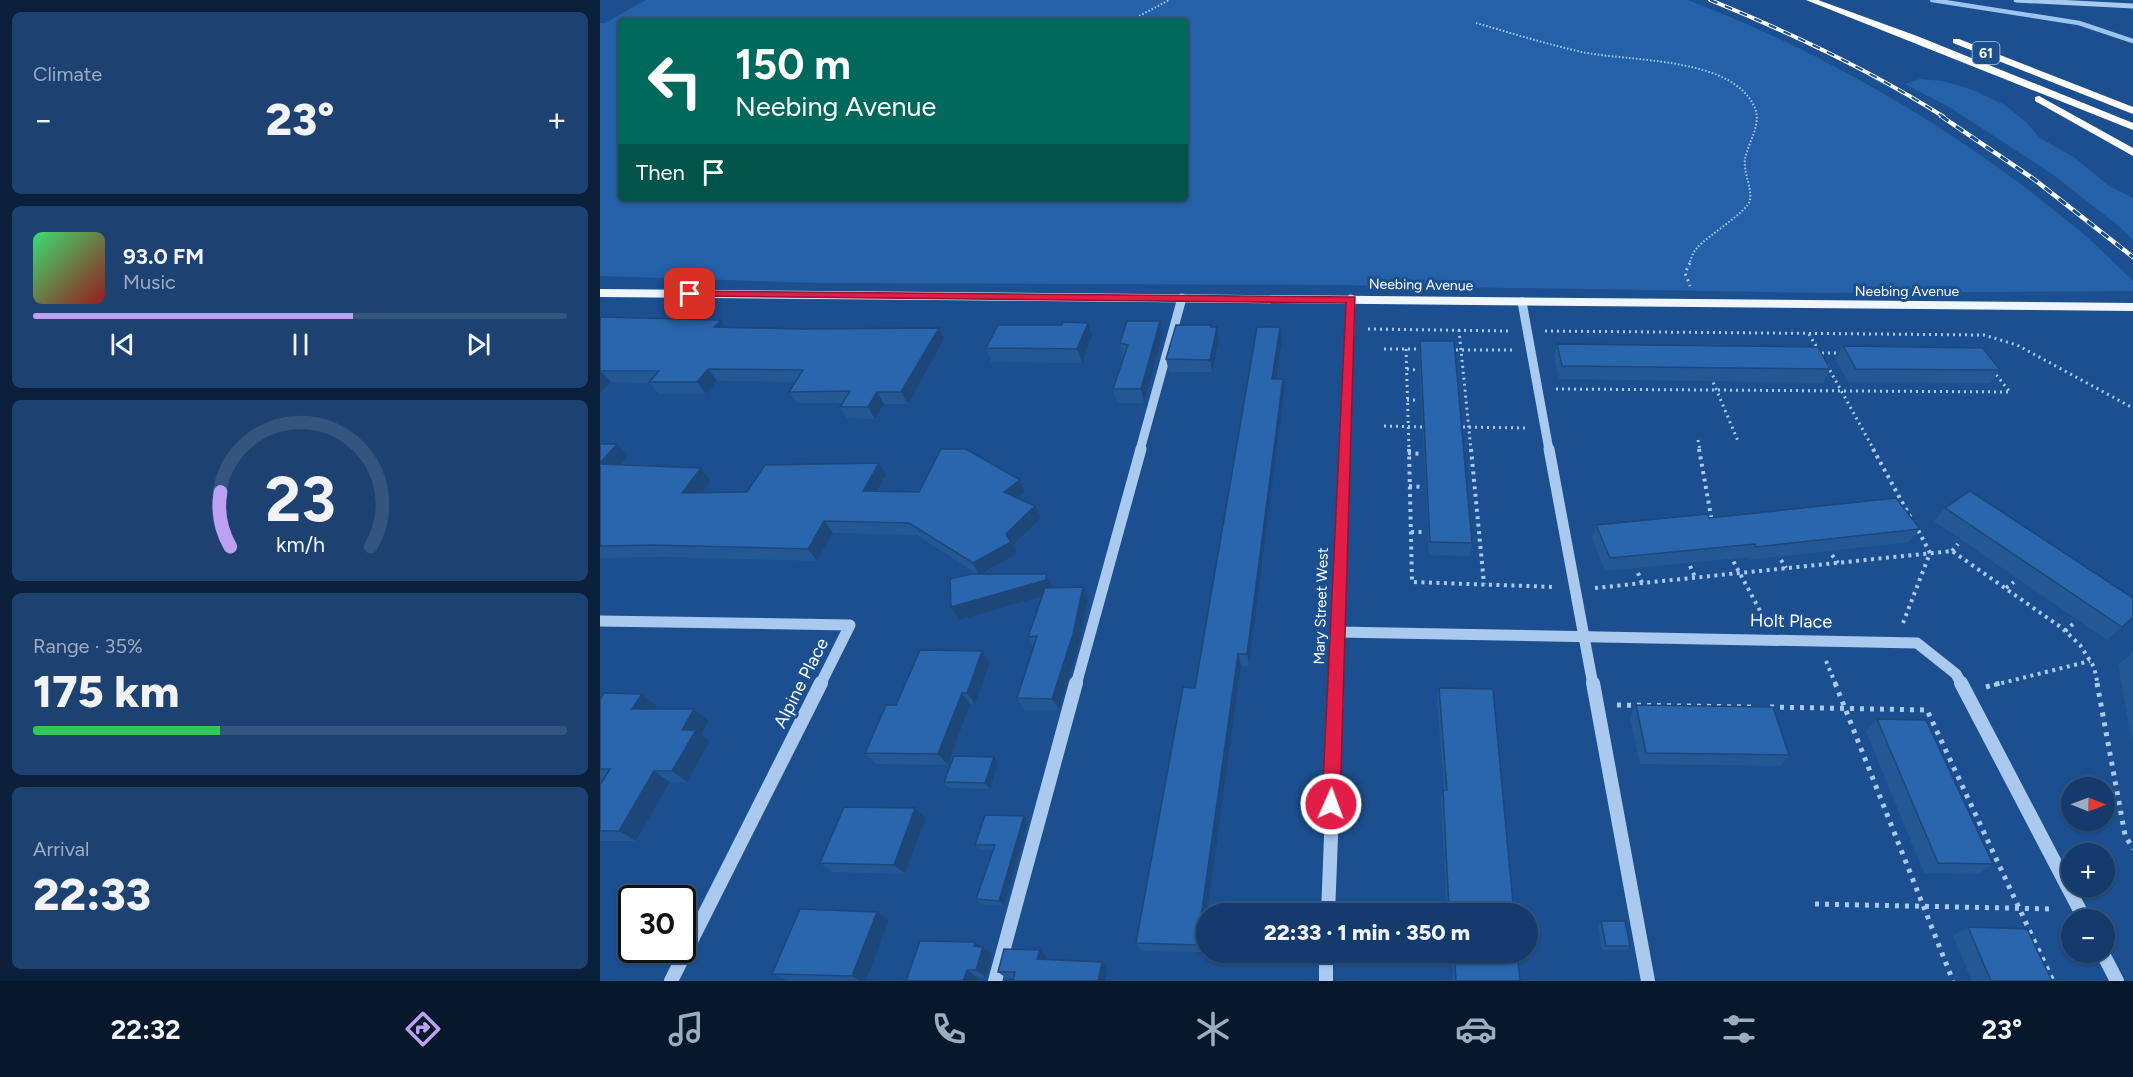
<!DOCTYPE html>
<html lang="en">
<head>
<meta charset="utf-8">
<style>
	:root { --surface:#143b6b; --page:#1d4271; --text:#f1f3f6; --muted:#9dadc1; --line:#33557e; --accent:#bca0f2 }
	body { margin:0; font-family:Figtree,sans-serif; background:var(--page); color:var(--text); height:100vh; display:flex; flex-direction:column; font-size:22px; white-space:nowrap }
	* { box-sizing:border-box; margin:0 }
	p { font-size:20px; color:var(--muted) }
	.icon { flex:none; width:33px; height:33px; fill:none; stroke:currentColor; stroke-width:2; stroke-linecap:round; stroke-linejoin:round }
	.map { position:relative; flex:1; overflow:hidden }
	.details { display:flex; flex-direction:column; gap:12px; padding:12px; background:#0b203b; width:600px }
	.details>* { flex:none }
	.top-card { position:absolute; left:18px; top:18px; width:570px; height:183px; border-radius:6px; box-shadow:0 2px 4px #0004,0 0 0 2px var(--line); background:#00695c; color:#fff; overflow:hidden }
	.needle { width:39px; rotate:91deg }
	.tools { position:absolute; left:1461px; top:777px; display:grid; gap:12px }
	.tools a { display:grid; place-items:center; width:54px; height:54px; border-radius:50%; background:var(--surface); box-shadow:0 2px 4px #0004,0 0 0 2px var(--line); font-size:30px }
	.speed { position:absolute; left:18px; top:885px; display:flex; gap:12px; font-size:30px; font-weight:700; text-align:center }
	.speed>* { display:grid; place-content:center; width:78px; height:78px; border-radius:50%; background:var(--surface); box-shadow:0 2px 4px #0004,0 0 0 2px var(--line); line-height:1 }
	.speed .limit { border:3px solid #111; border-radius:9px; background:#fff; color:#111 }
	.pin { position:absolute; display:grid; place-items:center; width:51px; height:51px; color:#fff; margin:-26px; border-radius:12px; box-shadow:0 3px 9px #0006 }
	.me { position:absolute; width:66px; margin:-33px; rotate:2deg; stroke-linejoin:round; filter:drop-shadow(0 0 4px #0008) }
	.turn { display:flex; align-items:center; gap:21px; height:126px; padding:0 18px; font-size:27px }
	.turn .icon { width:78px; height:78px; stroke-width:2.5 }
	.turn b { display:block; font-size:42px; line-height:51px }
	.then { display:flex; align-items:center; height:57px; padding:0 18px; background:#0003; gap:12px; font-size:22px }
	.big { font-size:45px; font-weight:800; line-height:1.1 }
	.details .card { flex:1; display:flex; flex-direction:column; justify-content:center; gap:9px; min-width:0; padding:0 21px; border-radius:9px; background:var(--page) }
	.details .dial { align-items:center; gap:0 }
	.dial svg { height:156px; overflow:visible; fill:none; stroke:var(--line); stroke-width:7; stroke-linecap:round; text-anchor:middle }
	.dial text { fill:var(--text); stroke:none }
	.song { display:flex; align-items:center; gap:18px }
	.cover { width:72px; height:72px; border-radius:9px; background:linear-gradient(135deg,hsl(140 70% 55%),hsl(0 70% 35%)) }
	.played { height:6px; border-radius:3px; background:linear-gradient(90deg,var(--accent) 60%,var(--line) 60%) }
	.keys { display:flex; justify-content:space-around; direction:ltr }
	.heat { display:flex; justify-content:space-between; align-items:center; font-size:33px; direction:ltr }
	.charge { height:9px; border-radius:4px; background:linear-gradient(90deg,#34c759 35%,var(--line) 0) }
	.trip { position:absolute; left:596px; top:903px; width:342px; height:60px; border-radius:30px; background:var(--surface); box-shadow:0 2px 4px #0004,0 0 0 2px var(--line); font-weight:800; line-height:60px; text-align:center }
	.menu { display:flex; height:96px; justify-content:space-around; align-items:center; background:#08182b; color:var(--muted) }
	.menu .icon { width:42px; height:42px }
	.menu .selected { color:var(--accent) }
	.menu b { font-size:27px; color:var(--text) }
	main { display:flex; flex:1; min-height:0 }
	.map>svg:first-child { display:block }
	.green { fill:#2461a8; fill-rule:evenodd }
	.lines { fill:none; stroke-linecap:round; stroke-linejoin:round }
	.stream { stroke:#9cc4f0; stroke-width:4.5 }
	.path-far3 { stroke:#a9c9ee; stroke-width:2; stroke-dasharray:1.5 2; stroke-linecap:butt }
	.path-far2 { stroke:#a9c9ee; stroke-width:3; stroke-dasharray:2 4; stroke-linecap:butt }
	.path-far1 { stroke:#a9c9ee; stroke-width:4; stroke-dasharray:3 4.5; stroke-linecap:butt }
	.path { stroke:#a9c9ee; stroke-width:5; stroke-dasharray:4 6; stroke-linecap:butt }
	.minor-far3 { stroke:#a9c9ee; stroke-width:5 }
	.minor-far2 { stroke:#a9c9ee; stroke-width:9 }
	.minor-far1 { stroke:#a9c9ee; stroke-width:11 }
	.minor { stroke:#a9c9ee; stroke-width:14 }
	.major { fill:#f0f6ff; fill-rule:evenodd }
	.highway { fill:#fff; fill-rule:evenodd }
	.rail-far1-casing { stroke:#fff; stroke-width:4 }
	.rail-casing { stroke:#fff; stroke-width:4.5 }
	.rail-far1 { stroke:#1b4f8f; stroke-width:2; stroke-dasharray:8; stroke-linecap:butt }
	.rail { stroke:#1b4f8f; stroke-width:3; stroke-dasharray:9; stroke-linecap:butt }
	.wall { fill:#245895 }
	.shaded-wall { fill:#1d4779 }
	.building { fill:#2a66ad; stroke:#1d4779; stroke-width:1.5 }
	.route { fill:#e11d48; stroke:#92132f; stroke-width:1.5 }
	.labels { text-anchor:middle; dominant-baseline:central; stroke-width:6; stroke-linejoin:round; paint-order:stroke }
	.shield { fill:#1b4f8f; stroke:#bbcadd; stroke-width:1.5 }
	.shield-label { font-size:14px; font-weight:bold; fill:#fff }
	.far-street-label { font-size:14px; fill:#fff; stroke:#1b4f8f }
	.street-label { font-size:15px; fill:#fff; stroke:#1b4f8f }
	.near-street-label { font-size:18px; fill:#fff; stroke:#1b4f8f }
</style>
</head>
<body>
<main>
<section class="details">
<div class="card"><p>Climate</p>
<div class="heat"><a>−</a><b class="big">23°</b><a>+</a></div>
</div>
<div class="card">
<div class="song"><i class="cover"></i><div><b>93.0 FM</b><p>Music</p></div></div>
<div class="played"></div>
<div class="keys"><svg class="icon" aria-label="previous" viewBox="0 0 24 24"><path d="M18 5L8 12l10 7zM5 5v14"/></svg><svg class="icon" aria-label="pause" viewBox="0 0 24 24"><path d="M8 5v14M16 5v14"/></svg><svg class="icon" aria-label="next" viewBox="0 0 24 24"><path d="M6 5l10 7-10 7zM19 5v14"/></svg></div>
</div>
<div class="card dial"><svg viewBox="0 0 100 80">
<path d="M14 69A42 42 0 1 1 86 69"/>
<path d="M14 69A42 42 0 0 1 9 41" stroke="#bca0f2"/>
<text x="50" y="56" font-size="32" font-weight="700">23</text>
<text x="50" y="72" font-size="11">km/h</text>
</svg></div>
<div class="card"><p>Range · 35%</p><b class="big">175 km</b><div class="charge"></div></div>
<div class="card"><p>Arrival</p><b class="big">22:33</b></div>
</section>
<div class="map">
<svg width="1533" height="981" viewBox="0 0 1533 981">
	<rect width="100%" height="100%" fill="#1b4f8f"/>
	<g class="green">
		<path d="M46 0H1088C1226 53 1354 128 1469 222 1492 240 1512 261 1533 281V291L1223 293 734 285 217 283 0 276V23H5ZM21 21H585V198H21Z"/>
		<polygon points="1320,79 1343,81 1373,90 1405,105 1426,122 1440,138 1475,158 1509,186 1533,198 1533,240 1520,227 1452,174 1351,108 1305,84"/>
	</g>
	<g class="lines">
		<polyline class="stream" points="1332,0 1479,23 1533,41"/>
		<g class="path-far3">
			<polyline points="530,21 569,0"/>
			<path d="M876 23C911 33 946 44 982 52 1029 62 1130 56 1154 106 1163 123 1148 142 1145 159 1143 172 1152 187 1150 200 1148 212 1108 235 1097 248 1093 252 1091 259 1089 264"/>
		</g>
		<g class="path-far2">
			<polyline points="1090,263 1085,273 1090,286"/>
			<polyline points="768,329 908,331"/>
			<polyline points="859,330 871,450"/>
			<polyline points="945,331 1384,335 1417,345 1533,408"/>
			<polyline points="1209,334 1219,351"/>
			<polyline points="784,349 822,349"/>
			<polyline points="806,349 809,450"/>
			<polyline points="850,350 912,350"/>
			<polyline points="1216,353 1242,353"/>
			<polyline points="1227,365 1274,450"/>
			<polyline points="807,369 816,370"/>
			<polyline points="1111,377 1138,441"/>
			<polyline points="956,389 1410,392 1394,372"/>
			<polyline points="807,400 817,400"/>
			<polyline points="784,426 825,427"/>
			<polyline points="857,427 927,428"/>
			<polyline points="1098,440 1100,450"/>
		</g>
		<g class="path-far1">
			<polyline points="809,449 812,582 955,587"/>
			<polyline points="871,449 884,584"/>
			<polyline points="1099,449 1112,522"/>
			<polyline points="1273,449 1313,522"/>
			<polyline points="808,453 821,454"/>
			<polyline points="809,486 823,487"/>
			<polyline points="811,532 824,532"/>
			<polyline points="1352,551 1358,544"/>
			<polyline points="1130,555 1165,620"/>
			<polyline points="1232,555 1238,563"/>
			<polyline points="1181,560 1186,568"/>
			<polyline points="1090,566 1095,577"/>
			<polyline points="1038,573 1042,583"/>
			<polyline points="995,588 1352,551 1462,628 1480,645 1494,667 1498,685"/>
			<polyline points="1406,588 1414,582"/>
			<polyline points="1303,623 1330,553 1317,528"/>
			<polyline points="1465,631 1473,624"/>
			<polyline points="1226,661 1236,685"/>
			<polyline points="1394,685 1490,661"/>
		</g>
		<g class="path">
			<polyline points="1235,683 1353,981"/>
			<polyline points="1497,683 1525,835 1533,849"/>
			<polyline points="1386,687 1400,683"/>
			<polyline points="1017,705 1151,707"/>
			<polyline points="1170,707 1327,710 1453,981"/>
			<polyline points="1215,904 1454,909"/>
		</g>
		<polyline class="minor-far3" points="1416,0 1533,6"/>
		<g class="minor-far2">
			<polyline points="922,302 949,450"/>
			<polyline points="540,450 582,298"/>
			<polyline points="745,450 751,299"/>
		</g>
		<g class="minor-far1">
			<polyline points="949,449 993,685"/>
			<polyline points="0,621 250,625 220,685"/>
			<polyline points="737,632 1317,643 1356,674 1362,685"/>
			<polyline points="476,685 541,449"/>
			<polyline points="737,685 745,449"/>
		</g>
		<g class="minor">
			<polyline points="993,683 1048,981"/>
			<polyline points="1361,683 1485,920"/>
			<polyline points="728,914 737,683"/>
			<polyline points="726,952 726,981"/>
			<polyline points="1502,952 1517,981"/>
			<polyline points="71,981 221,683"/>
			<polyline points="395,981 476,683"/>
		</g>
		<polygon class="major" points="0,289 1533,303 1533,311 0,297"/>
		<g class="highway">
			<polygon points="1206,0 1218,0 1317,36 1533,123 1533,130"/>
			<polygon points="1353,39 1359,39 1533,107 1533,114 1353,43"/>
			<polygon points="1439,96 1533,148 1533,156 1435,101 1435,97"/>
		</g>
		<g class="rail-far1-casing">
			<path id="rail-far1" d="M1110 0C1191 33 1270 70 1344 117"/>
		</g>
		<g class="rail-casing">
			<polyline id="rail" points="1341,116 1435,180 1533,257"/>
		</g>
		<use href="#rail-far1" class="rail-far1"/>
		<use href="#rail" class="rail"/>
	</g>
	<g class="wall">
		<polygon points="0,317 121,320 126,328 201,329 339,328 344,339 308,404 284,404 275,419 247,418 240,407 242,403 197,403 189,392 195,382 117,381 106,394 59,394 50,383 11,382 0,393"/>
		<polygon points="560,321 563,334 544,403 517,403 513,389 523,357 520,343"/>
		<polygon points="462,325 492,336 482,363 391,362 386,348"/>
		<polygon points="612,325 619,340 612,372 569,372 566,359"/>
		<polygon points="680,327 682,341 676,379 684,393 649,666 641,666 607,914 606,914 602,952 542,951 536,943"/>
		<polygon points="820,341 872,543 870,556 829,555 819,354"/>
		<polygon points="957,344 1230,369 1223,383 959,379 954,357"/>
		<polygon points="1243,346 1400,370 1390,383 1248,382 1236,360"/>
		<polygon points="0,444 28,456 21,465 101,468 111,481 102,493 147,492 279,463 286,475 277,492 319,492 420,480 425,492 418,498 441,518 413,545 417,554 382,574 446,574 452,588 488,599 479,646 459,710 424,710 417,698 434,647 428,637 442,596 359,620 351,607 377,574 317,535 233,533 217,561 65,557 0,558"/>
		<polygon points="1345,508 1522,627 1507,640 1334,521"/>
		<polygon points="1109,518 1320,529 1309,542 1149,560 1148,557 1005,571 992,539 996,525"/>
		<polygon points="382,651 390,663 375,704 370,704 348,765 276,764 265,753 296,705"/>
		<polygon points="1533,653 1533,746 1518,665"/>
		<polygon points="839,688 914,914 847,914 841,800 843,790 844,790 837,699"/>
		<polygon points="0,699 57,706 55,709 94,709 109,721 101,734 110,741 87,782 70,782 36,841 0,841 0,785 4,779 0,779"/>
		<polygon points="1036,705 1189,755 1180,766 1040,764 1030,717"/>
		<polygon points="1277,719 1393,864 1378,874 1324,873 1266,731"/>
		<polygon points="398,763 390,789 349,788 344,782"/>
		<polygon points="315,808 326,818 305,874 233,872 220,863"/>
		<polygon points="428,821 404,906 381,904 376,899 393,850 380,850 375,845"/>
		<polygon points="289,920 266,981 188,981 172,974"/>
		<polygon points="1001,921 1030,946 1027,950 1002,950 998,925"/>
		<polygon points="1368,927 1452,981 1372,981 1353,936"/>
		<polygon points="381,947 383,947 393,954 386,977 377,977 376,981 306,981"/>
		<polygon points="440,950 447,957 446,960 502,962 507,968 414,978 406,978 398,972"/>
		<polygon points="852,952 917,952 920,981 853,981"/>
	</g>
	<g class="shaded-wall">
		<polygon points="121,320 129,332 114,327"/>
		<polygon points="560,321 563,334 544,403 541,389"/>
		<polygon points="488,323 492,336 482,363 477,349"/>
		<polygon points="617,327 619,340 612,372 610,360"/>
		<polygon points="680,327 682,341 674,393 672,379"/>
		<polygon points="339,328 344,339 308,404 301,392"/>
		<polygon points="108,369 117,381 106,394 97,382"/>
		<polygon points="0,370 11,382 0,393"/>
		<polygon points="683,379 684,393 649,666 647,654"/>
		<polygon points="277,392 284,404 275,419 268,407"/>
		<polygon points="17,444 28,456 11,477 0,465 0,463"/>
		<polygon points="279,463 286,475 271,503 263,491"/>
		<polygon points="101,468 111,481 93,505 82,493"/>
		<polygon points="420,480 425,492 410,504 404,492"/>
		<polygon points="435,506 441,518 413,545 417,554 379,575 373,563 406,534"/>
		<polygon points="224,521 233,533 217,561 208,549"/>
		<polygon points="446,574 452,586 453,593 359,620 351,607"/>
		<polygon points="483,587 488,599 479,646 459,710 452,699"/>
		<polygon points="382,651 390,663 375,704 367,693"/>
		<polygon points="638,654 641,666 607,914 606,914 606,921 602,952 597,945"/>
		<polygon points="362,693 370,704 348,765 338,754"/>
		<polygon points="42,694 57,706 48,720 32,709"/>
		<polygon points="94,709 109,721 101,734 110,741 87,782 72,771 82,730"/>
		<polygon points="394,757 398,763 390,789 385,783"/>
		<polygon points="54,771 70,782 36,841 19,831"/>
		<polygon points="315,808 326,818 305,874 294,865"/>
		<polygon points="424,816 428,821 404,906 399,901"/>
		<polygon points="277,912 289,920 266,981 261,981 252,976"/>
		<polygon points="375,942 393,954 386,977 376,970 374,946"/>
		<polygon points="440,950 447,957 444,966 437,959"/>
		<polygon points="502,962 507,968 505,981 498,981"/>
		<polygon points="367,970 377,977 376,981 363,981"/>
	</g>
	<g class="building">
		<polygon points="0,317 121,320 114,327 201,329 339,328 301,392 277,392 268,407 240,407 250,391 189,392 203,370 108,369 97,382 49,382 59,371 0,371"/>
		<polygon points="527,321 560,321 541,389 513,389 528,345 520,343"/>
		<polygon points="463,322 488,323 477,349 386,348 398,325 462,325"/>
		<polygon points="576,325 612,325 611,327 617,327 610,360 566,359"/>
		<polygon points="657,327 680,327 672,379 683,379 647,654 638,654 597,945 536,943 583,687 595,688"/>
		<polygon points="820,341 854,341 872,543 830,542"/>
		<polygon points="957,344 1218,347 1230,369 962,366"/>
		<polygon points="1243,346 1383,348 1400,370 1256,369"/>
		<polygon points="0,444 17,444 0,463"/>
		<polygon points="341,449 366,449 420,480 404,492 435,506 406,534 411,542 373,563 309,523 224,521 208,549 52,545 0,546 0,464 101,468 82,493 147,492 165,465 279,463 263,491 319,492"/>
		<polygon points="1370,491 1533,598 1533,617 1522,627 1345,508"/>
		<polygon points="1296,498 1320,529 1156,547 1155,544 1010,558 996,525 1107,514 1109,518"/>
		<polygon points="371,574 446,574 446,580 351,607 350,579"/>
		<polygon points="483,587 473,634 452,699 417,698 437,636 428,637 445,588"/>
		<polygon points="320,650 382,651 367,693 362,693 338,754 265,753 286,705 296,705"/>
		<polygon points="839,688 893,689 914,914 852,914 852,910 849,909 843,790 847,790"/>
		<polygon points="4,693 42,694 32,709 94,709 82,730 96,730 72,771 54,771 19,831 0,831 0,785 10,769 0,769 0,699"/>
		<polygon points="1036,705 1173,707 1189,755 1046,753"/>
		<polygon points="1277,719 1326,720 1393,864 1338,863"/>
		<polygon points="354,756 394,757 385,783 344,782"/>
		<polygon points="244,807 315,808 294,865 220,863"/>
		<polygon points="385,815 424,816 399,901 376,899 395,845 375,845"/>
		<polygon points="200,909 277,912 252,976 172,974"/>
		<polygon points="1001,921 1025,921 1030,946 1006,946"/>
		<polygon points="1368,927 1427,929 1452,981 1391,981"/>
		<polygon points="320,941 375,942 374,946 383,947 376,970 367,970 363,981 306,981"/>
		<polygon points="404,949 440,950 437,959 502,962 498,981 413,981 415,972 398,972"/>
		<polygon points="854,952 917,952 920,981 856,981"/>
	</g>
	<polygon class="route" points="90,291 755,297 740,804 738,810 731,813 725,810 722,804 746,303 86,296 86,292"/>
	<g class="labels">
		<rect class="shield" x="1372.5" y="42" width="27" height="22" rx="4.5"/>
		<g class="shield-label">
			<text x="1386" y="53">61</text>
		</g>
		<g class="far-street-label">
			<text transform="translate(821 285) rotate(1)">Neebing Avenue</text>
			<text x="1307" y="291">Neebing Avenue</text>
		</g>
		<g class="street-label">
			<text transform="translate(721 606) rotate(-88)">Mary Street West</text>
		</g>
		<g class="near-street-label">
			<text transform="translate(1191 621) rotate(1)">Holt Place</text>
			<text transform="translate(201 683) rotate(-63)">Alpine Place</text>
		</g>
	</g>
</svg>
<div class="tools">
<a><svg class="needle" viewBox="-14 -14 28 28"><path d="M0-13l5 13h-10z" fill="#e53935"/><path d="M0 13l5-13h-10z" fill="#9dadc1"/></svg></a>
<a>+</a>
<a>−</a>
</div>
<div class="speed"><div class="limit">30</div></div>
<div class="pin" style="left:90px;top:294px;background:#d93025"><svg class="icon" aria-label="arrive" viewBox="0 0 24 24"><path d="M6 21V4h12l-3 4 3 4H6"/></svg></div>
<svg class="me" style="left:731px;top:804px" viewBox="-20 -20 40 40"><circle r="17" fill="#e11d48" stroke="#fff" stroke-width="3"/><path d="M0-11L8 9 0 5-8 9z" fill="#fff"/></svg>
<div class="trip">22:33 · 1 min · 350 m</div>
<div class="top-card">
<div class="turn"><svg class="icon" aria-label="left" viewBox="0 0 24 24"><path d="M17 20v-9H6M10 6l-5 5 5 5"/></svg><div><b>150 m</b>Neebing Avenue</div></div>
<div class="then">Then<svg class="icon" aria-label="arrive" viewBox="0 0 24 24"><path d="M6 21V4h12l-3 4 3 4H6"/></svg></div>
</div>
</div>
</main>
<nav class="menu">
<b>22:32</b>
<svg class="icon selected" aria-label="directions" viewBox="0 0 24 24"><path d="M12 3l9 9-9 9-9-9zM9 14v-3h6M13 9l2 2-2 2"/></svg>
<svg class="icon" aria-label="music" viewBox="0 0 24 24"><path d="M9 18V5l10-2v13"/><circle cx="6" cy="18" r="3"/><circle cx="16" cy="16" r="3"/></svg>
<svg class="icon" aria-label="phone" viewBox="0 0 24 24"><path d="M5 4h4l2 5-3 2q2 4 5 5l2-3 5 2v4C11 20 4 13 5 4z"/></svg>
<svg class="icon" aria-label="climate" viewBox="0 0 24 24"><path d="M12 3v18M4 7l16 10M4 17L20 7"/></svg>
<svg class="icon" aria-label="car" viewBox="0 0 24 24"><path d="M5 17H2v-5l4-1 3-4h7l3 4 3 1v5h-3M9 17h6M6 11h13"/><circle cx="7" cy="17" r="2"/><circle cx="17" cy="17" r="2"/></svg>
<svg class="icon" aria-label="filters" viewBox="0 0 24 24"><path d="M4 7h16M4 17h16"/><circle cx="9" cy="7" r="2"/><circle cx="15" cy="17" r="2"/></svg>
<b>23°</b>
</nav>
</body>
</html>
